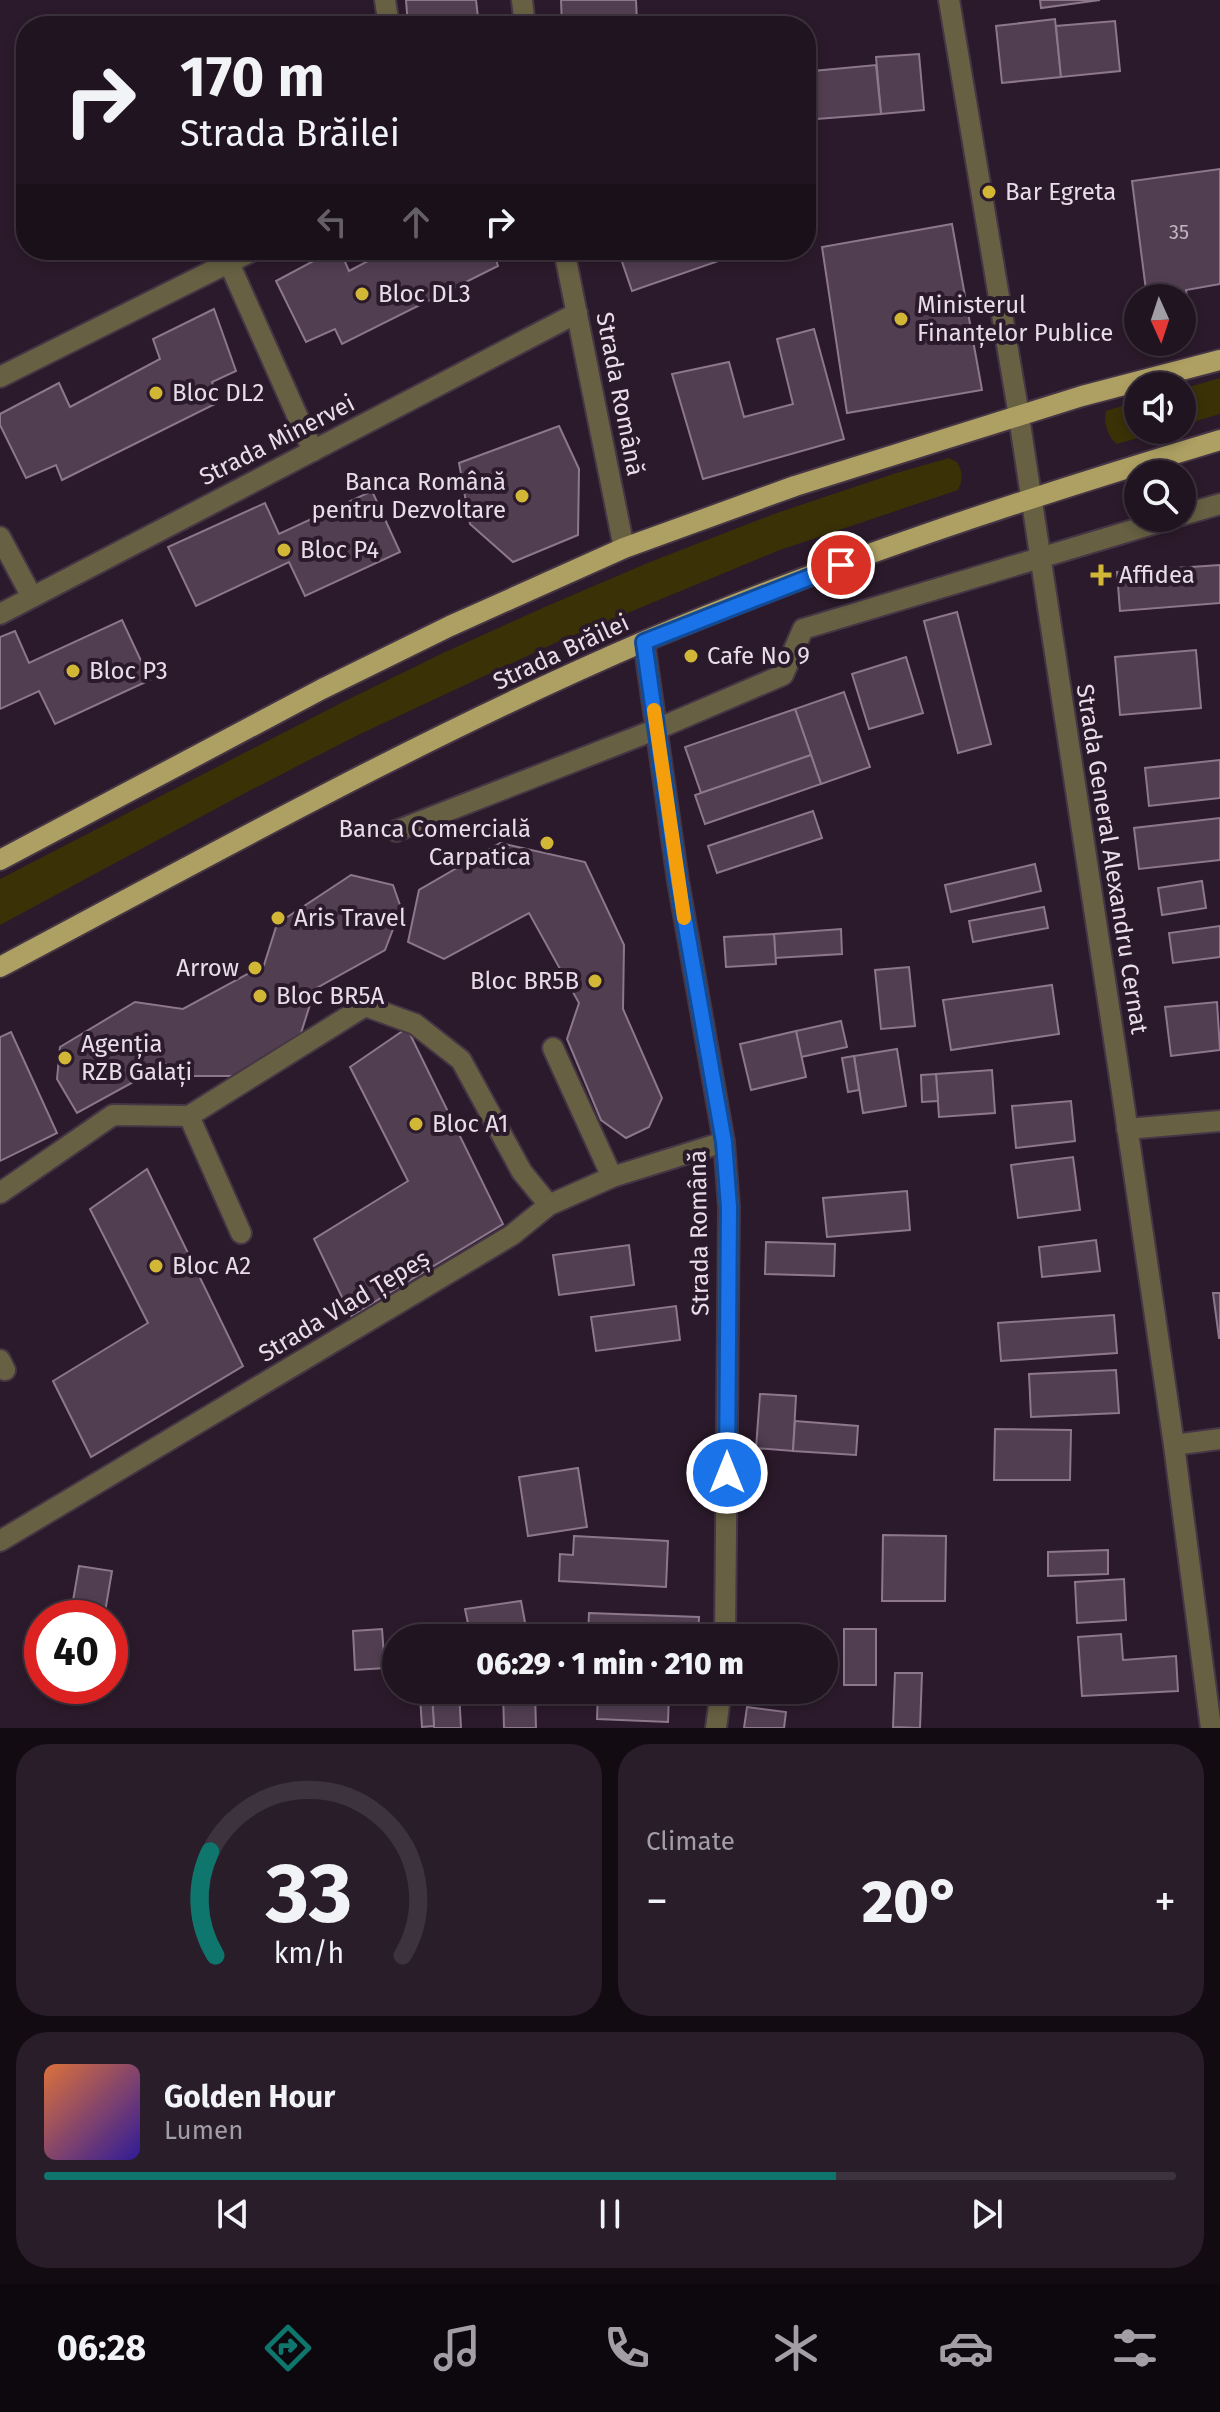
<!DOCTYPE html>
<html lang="en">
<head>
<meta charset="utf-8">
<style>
	:root { --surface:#201420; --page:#281d29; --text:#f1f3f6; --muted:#a29ea5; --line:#3d333e; --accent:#0f766e }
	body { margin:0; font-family:"Fira Sans",sans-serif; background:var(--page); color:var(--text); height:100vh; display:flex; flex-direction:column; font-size:30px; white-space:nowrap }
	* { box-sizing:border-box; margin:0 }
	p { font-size:26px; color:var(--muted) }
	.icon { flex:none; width:44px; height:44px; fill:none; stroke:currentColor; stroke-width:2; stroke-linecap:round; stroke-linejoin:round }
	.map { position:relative; height:1728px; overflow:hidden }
	.sheet { display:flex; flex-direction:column; gap:16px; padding:16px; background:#120b12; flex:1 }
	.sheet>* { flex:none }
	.hud { position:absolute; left:16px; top:16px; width:800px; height:244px; border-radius:32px; box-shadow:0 4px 12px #0003,0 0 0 2px var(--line); background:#201420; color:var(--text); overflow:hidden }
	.needle { width:52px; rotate:177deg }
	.fabs { position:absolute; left:1124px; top:284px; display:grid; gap:16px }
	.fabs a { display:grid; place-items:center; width:72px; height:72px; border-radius:50%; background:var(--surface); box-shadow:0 4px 12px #0003,0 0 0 2px var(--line); font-size:40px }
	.speed { position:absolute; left:24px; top:1600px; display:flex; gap:16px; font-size:40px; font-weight:700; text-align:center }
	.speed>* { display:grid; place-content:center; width:104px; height:104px; border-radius:50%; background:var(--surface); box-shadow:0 4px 12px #0003,0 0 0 2px var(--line); line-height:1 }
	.speed .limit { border:12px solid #d22; background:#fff; color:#111 }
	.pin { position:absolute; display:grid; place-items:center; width:68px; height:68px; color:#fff; margin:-34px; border:4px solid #fff; border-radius:50%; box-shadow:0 2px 8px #0007 }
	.me { position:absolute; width:88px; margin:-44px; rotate:0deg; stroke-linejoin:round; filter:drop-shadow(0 0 6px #0008) }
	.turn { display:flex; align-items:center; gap:28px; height:168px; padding:0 32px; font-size:36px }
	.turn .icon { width:104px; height:104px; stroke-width:2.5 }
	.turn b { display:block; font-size:56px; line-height:68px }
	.lanes { display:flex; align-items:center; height:76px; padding:0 32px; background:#0003; justify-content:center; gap:40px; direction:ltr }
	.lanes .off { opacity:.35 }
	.big { font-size:60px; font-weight:800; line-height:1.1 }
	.sheet .tile { flex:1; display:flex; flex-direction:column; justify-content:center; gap:12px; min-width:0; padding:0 28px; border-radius:32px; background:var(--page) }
	.sheet .dial { align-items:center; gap:0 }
	.dial svg { height:208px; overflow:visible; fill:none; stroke:var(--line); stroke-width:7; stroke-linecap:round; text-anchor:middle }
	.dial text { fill:var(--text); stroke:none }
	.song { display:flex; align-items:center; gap:24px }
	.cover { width:96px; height:96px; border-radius:12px; background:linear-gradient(135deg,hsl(20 70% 55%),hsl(250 70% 35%)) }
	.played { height:8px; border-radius:4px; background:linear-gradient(90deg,var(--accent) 70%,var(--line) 70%) }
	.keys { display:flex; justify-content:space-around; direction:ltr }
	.heat { display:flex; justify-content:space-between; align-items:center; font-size:44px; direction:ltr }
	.sheet .tiles { flex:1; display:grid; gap:16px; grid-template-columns:1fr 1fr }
	.tile:last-child { grid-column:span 2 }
	.trip { position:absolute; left:382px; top:1624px; width:456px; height:80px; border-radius:40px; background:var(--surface); box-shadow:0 4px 12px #0003,0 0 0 2px var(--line); font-weight:800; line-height:80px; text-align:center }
	.menu { display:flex; height:128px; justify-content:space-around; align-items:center; background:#0d080d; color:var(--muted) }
	.menu .icon { width:56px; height:56px }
	.menu .selected { color:var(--accent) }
	.menu b { font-size:36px; color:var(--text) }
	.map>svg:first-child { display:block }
	.green { fill:#3a3107 }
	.building { fill:#513e51; stroke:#8c778c; stroke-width:2 }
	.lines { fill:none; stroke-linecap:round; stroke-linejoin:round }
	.minor-casing { stroke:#453545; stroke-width:24 }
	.major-casing { stroke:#453545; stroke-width:24 }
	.minor { stroke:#676043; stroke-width:20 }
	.major { stroke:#aea062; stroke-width:20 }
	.route-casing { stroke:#114b97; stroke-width:20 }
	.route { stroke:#1a73e8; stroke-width:14 }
	.slow { stroke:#f59e0b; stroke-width:14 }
	.poi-dot { fill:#d2b736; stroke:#2b1a2b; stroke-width:3 }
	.labels { text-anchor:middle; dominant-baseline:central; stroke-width:8; stroke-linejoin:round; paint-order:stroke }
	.number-label { font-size:20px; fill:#c2b5c2 }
	.poi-label { font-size:24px; fill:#e8dde8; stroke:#2b1a2b; text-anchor:start }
	.street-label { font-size:24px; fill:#e8dde8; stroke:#2b1a2b }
</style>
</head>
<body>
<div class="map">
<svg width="1220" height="1728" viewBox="0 0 1220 1728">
	<rect width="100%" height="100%" fill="#2b1a2b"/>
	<g class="green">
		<polygon points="1220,378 1220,414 1182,425 1182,389"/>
		<path d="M1138 401V430H1165L1117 444C1108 438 1103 421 1106 411Z"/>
		<path d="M949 458 957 462C963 472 963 479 958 490L780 550 555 643 358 735 247 792 0 925V879L341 703 443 653 547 606 650 562 774 514 893 474Z"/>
	</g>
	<g class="building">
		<polygon points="406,0 476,0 479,26 408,26"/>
		<polygon points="561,0 636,0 637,23 562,26"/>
		<polygon points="1040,0 1100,0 1041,8"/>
		<polygon points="1055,19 1061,77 1002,83 996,26"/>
		<polygon points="1115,21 1120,71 1061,77 1056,26"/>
		<polygon points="919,54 924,110 881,114 876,57"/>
		<polygon points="876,65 881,114 817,119 813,71"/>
		<polygon points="1220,169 1220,284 1186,290 1189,315 1182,316 1182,298 1147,298 1132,181"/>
		<polygon points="952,224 982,390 847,413 822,247"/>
		<polygon points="334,250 340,250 349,271 389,250 493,250 498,266 342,344 335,329 306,342 276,281"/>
		<polygon points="618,250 750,250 632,291"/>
		<polygon points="214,309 236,371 212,382 219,402 62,480 56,465 26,478 0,425 0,414 59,383 70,407 160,359 153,339"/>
		<polygon points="814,329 844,439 703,479 672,374 729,362 744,417 793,404 777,339"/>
		<polygon points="559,426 579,469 578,535 513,562 470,524 459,463"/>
		<polygon points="372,491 400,552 305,596 289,562 196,606 168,547 265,503 279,534"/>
		<polygon points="1220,565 1220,603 1120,611 1117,572"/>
		<polygon points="957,612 991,744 958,753 924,621"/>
		<polygon points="122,620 150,680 55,724 39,691 0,709 0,637 15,631 29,663"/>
		<polygon points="1196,650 1201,708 1120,715 1115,657"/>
		<polygon points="906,657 923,713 869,729 852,674"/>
		<polygon points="844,692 870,767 821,784 795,709"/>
		<polygon points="795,709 811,755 701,793 685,747"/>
		<polygon points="811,755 821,784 705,824 695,795"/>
		<polygon points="1220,760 1220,798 1149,806 1145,768"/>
		<polygon points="813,811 822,838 717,873 708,846"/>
		<polygon points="1220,818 1220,860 1139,869 1134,828"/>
		<polygon points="500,843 585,862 624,945 623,1009 662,1098 649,1127 626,1138 601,1120 567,1039 579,1003 529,913 444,959 408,942 419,890"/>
		<polygon points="1035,864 1041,891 951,912 945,885"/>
		<polygon points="351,875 393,885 401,908 385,950 315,989 301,1033 235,1076 180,1076 166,1064 77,1113 57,1079 60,1047 135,1002 183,1009 264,965 277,924"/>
		<polygon points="1202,881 1206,908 1162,915 1158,888"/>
		<polygon points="1044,907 1048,928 973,942 969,921"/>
		<polygon points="1220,926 1220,957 1173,963 1169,933"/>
		<polygon points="841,929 842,954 775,958 774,934"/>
		<polygon points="774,934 776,964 726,967 724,937"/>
		<polygon points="909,967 915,1026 881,1029 875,970"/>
		<polygon points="1052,985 1059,1034 951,1050 943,1000"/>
		<polygon points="1217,1002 1220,1050 1171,1056 1165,1007"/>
		<polygon points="841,1021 847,1047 801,1057 796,1031"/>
		<polygon points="407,1028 503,1224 351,1316 314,1239 408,1181 350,1067"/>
		<polygon points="796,1031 806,1077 751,1090 740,1044"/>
		<polygon points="11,1032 57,1133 0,1161 0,1037"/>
		<polygon points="897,1049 906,1106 863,1113 854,1056"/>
		<polygon points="854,1056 859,1090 848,1092 842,1058"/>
		<polygon points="992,1070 995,1113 939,1117 936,1074"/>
		<polygon points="936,1074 938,1101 922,1102 921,1075"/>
		<polygon points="1071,1101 1075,1141 1016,1148 1012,1106"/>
		<polygon points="1073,1157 1080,1210 1018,1218 1011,1165"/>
		<polygon points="147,1169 243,1366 91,1457 53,1381 148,1323 90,1209"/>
		<polygon points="907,1191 910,1230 827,1237 823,1198"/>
		<polygon points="1096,1240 1100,1271 1042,1277 1039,1247"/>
		<polygon points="766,1242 835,1244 834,1276 765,1274"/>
		<polygon points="629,1245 634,1285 559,1295 553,1255"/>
		<polygon points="1213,1293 1220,1293 1220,1338 1219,1338"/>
		<polygon points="676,1306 680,1340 596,1351 591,1317"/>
		<polygon points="1114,1315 1117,1353 1001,1361 998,1323"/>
		<polygon points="1116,1370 1119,1413 1031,1417 1029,1374"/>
		<polygon points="760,1394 796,1396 793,1451 756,1448"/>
		<polygon points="795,1421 858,1426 856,1455 793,1451"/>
		<polygon points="995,1429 1071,1430 1070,1480 994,1480"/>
		<polygon points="578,1468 587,1527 528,1536 519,1477"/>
		<polygon points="883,1535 946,1536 945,1601 882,1601"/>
		<polygon points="574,1536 668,1541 666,1587 559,1581 560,1554 573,1555"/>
		<polygon points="1108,1550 1108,1574 1048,1576 1048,1552"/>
		<polygon points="79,1566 112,1571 104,1618 70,1618"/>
		<polygon points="1124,1579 1126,1620 1077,1623 1075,1582"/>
		<polygon points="521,1601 528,1638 471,1638 465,1609"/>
		<polygon points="589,1613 699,1617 698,1638 588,1638"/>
		<polygon points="382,1629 385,1668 355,1670 353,1631"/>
		<rect x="844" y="1629" width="32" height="56"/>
		<polygon points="1121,1634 1123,1660 1176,1656 1178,1691 1082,1696 1078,1637"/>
		<polygon points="895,1673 922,1673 920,1728 893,1727"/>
		<polygon points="432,1690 459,1690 461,1728 434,1728"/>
		<polygon points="503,1690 535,1690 536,1728 504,1728"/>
		<polygon points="636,1690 690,1690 690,1693"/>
		<polygon points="598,1692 669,1694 668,1722 597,1719"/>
		<polygon points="432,1695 434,1726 422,1727 420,1696"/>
		<polygon points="747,1707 786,1712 784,1728 744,1728"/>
	</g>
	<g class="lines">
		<g class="minor-casing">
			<g id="minor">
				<polyline points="385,0 389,26"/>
				<polyline points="522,0 525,26"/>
				<polyline points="949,0 1017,404 1121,1085 1174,1445 1211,1728"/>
				<polyline points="564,250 624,548"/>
				<polyline points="229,263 313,451"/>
				<polyline points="0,377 254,250"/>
				<polyline points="1182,515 1220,504"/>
				<polyline points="0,537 32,597"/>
				<polyline points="0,614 577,313"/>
				<polyline points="644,642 678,881 724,1142 729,1207 725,1638"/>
				<polyline points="396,831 657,729 783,675 803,629 1173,518"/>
				<polyline points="553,1048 612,1177"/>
				<polyline points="189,1116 241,1233"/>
				<polyline points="1127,1129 1220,1121"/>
				<polyline points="0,1193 113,1115 189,1116 365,1006 415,1024 461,1060 522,1172 549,1205"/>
				<polyline points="0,1360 5,1370"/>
				<polyline points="1174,1445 1220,1439"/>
				<polyline points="0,1541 512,1235 549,1205 612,1177 724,1142"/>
				<polyline points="716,1728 721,1690"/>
			</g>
		</g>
		<g class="major-casing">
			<g id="major">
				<polyline points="0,860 322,689 450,626 624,548 795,486 1082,396 1220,360"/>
				<path d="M0 967C213 854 424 736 645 641 832 562 1026 498 1220 440"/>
			</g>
		</g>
		<use href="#minor" class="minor"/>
		<use href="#major" class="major"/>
	</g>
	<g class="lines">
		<g class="route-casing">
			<polyline id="route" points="727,1473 729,1207 724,1142 678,881 644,642 841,565"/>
		</g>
		<use href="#route" class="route"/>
		<polyline class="slow" points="654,710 684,918"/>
	</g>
	<g class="poi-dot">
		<circle cx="989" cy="192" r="8"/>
		<circle cx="362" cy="294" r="8"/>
		<circle cx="901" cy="319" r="8"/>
		<circle cx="156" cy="393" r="8"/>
		<circle cx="522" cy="496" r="8"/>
		<circle cx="284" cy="550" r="8"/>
		<path d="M1097 563h8v8h8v8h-8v8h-8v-8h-8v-8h8z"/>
		<circle cx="691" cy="656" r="8"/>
		<circle cx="73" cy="671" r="8"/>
		<circle cx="547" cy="843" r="8"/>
		<circle cx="278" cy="918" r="8"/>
		<circle cx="255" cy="968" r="8"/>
		<circle cx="595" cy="981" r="8"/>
		<circle cx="260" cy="996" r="8"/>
		<circle cx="65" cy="1058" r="8"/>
		<circle cx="416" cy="1124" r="8"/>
		<circle cx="156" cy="1266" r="8"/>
	</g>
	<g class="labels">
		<g class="number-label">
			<text x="1179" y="232">35</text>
		</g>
		<g class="poi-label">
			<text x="1005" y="192">Bar Egreta</text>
			<text x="378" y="294">Bloc DL3</text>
			<text x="917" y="305">Ministerul<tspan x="917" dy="28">Finanțelor Publice</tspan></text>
			<text x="172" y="393">Bloc DL2</text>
			<text x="506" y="482" text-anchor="end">Banca Română<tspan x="506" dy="28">pentru Dezvoltare</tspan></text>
			<text x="300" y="550">Bloc P4</text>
			<text x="1119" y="575">Affidea</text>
			<text x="707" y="656">Cafe No 9</text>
			<text x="89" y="671">Bloc P3</text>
			<text x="531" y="829" text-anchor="end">Banca Comercială<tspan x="531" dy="28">Carpatica</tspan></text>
			<text x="294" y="918">Aris Travel</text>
			<text x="239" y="968" text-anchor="end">Arrow</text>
			<text x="579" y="981" text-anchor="end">Bloc BR5B</text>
			<text x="276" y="996">Bloc BR5A</text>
			<text x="81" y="1044">Agenția<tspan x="81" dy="28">RZB Galați</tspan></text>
			<text x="432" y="1124">Bloc A1</text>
			<text x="172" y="1266">Bloc A2</text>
		</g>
		<g class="street-label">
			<text transform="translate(620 394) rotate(79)">Strada Română</text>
			<text transform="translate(277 440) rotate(-27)">Strada Minervei</text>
			<text transform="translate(561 652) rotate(-25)">Strada Brăilei</text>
			<text transform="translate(1112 859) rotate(81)">Strada General Alexandru Cernat</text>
			<text transform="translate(699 1233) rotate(-91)">Strada Română</text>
			<text transform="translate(344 1306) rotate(-31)">Strada Vlad Țepeș</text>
		</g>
	</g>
</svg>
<div class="fabs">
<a><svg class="needle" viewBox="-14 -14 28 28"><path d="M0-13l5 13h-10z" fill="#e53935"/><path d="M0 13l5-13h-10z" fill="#a29ea5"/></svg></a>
<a><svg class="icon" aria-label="sound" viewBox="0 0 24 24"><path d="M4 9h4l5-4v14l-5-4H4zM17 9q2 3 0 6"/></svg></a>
<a><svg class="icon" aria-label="search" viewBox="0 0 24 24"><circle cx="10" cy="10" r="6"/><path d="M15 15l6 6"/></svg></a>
</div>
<div class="speed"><div class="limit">40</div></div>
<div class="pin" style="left:841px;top:565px;background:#d93025"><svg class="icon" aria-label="arrive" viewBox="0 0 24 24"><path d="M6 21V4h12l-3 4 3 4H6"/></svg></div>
<svg class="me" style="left:727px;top:1473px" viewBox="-20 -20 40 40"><circle r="17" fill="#1a73e8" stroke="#fff" stroke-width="3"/><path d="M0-11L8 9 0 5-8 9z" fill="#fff"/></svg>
<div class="trip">06:29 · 1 min · 210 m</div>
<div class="hud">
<div class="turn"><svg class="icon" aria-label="right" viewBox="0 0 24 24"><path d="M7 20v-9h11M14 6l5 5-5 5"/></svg><div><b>170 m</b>Strada Brăilei</div></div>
<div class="lanes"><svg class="icon off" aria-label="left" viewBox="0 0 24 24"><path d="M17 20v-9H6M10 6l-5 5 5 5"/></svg><svg class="icon off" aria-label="ahead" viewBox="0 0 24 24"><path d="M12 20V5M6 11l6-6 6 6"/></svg><svg class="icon" aria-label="right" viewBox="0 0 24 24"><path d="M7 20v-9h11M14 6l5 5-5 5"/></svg></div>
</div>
</div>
<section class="sheet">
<div class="tiles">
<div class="tile dial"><svg viewBox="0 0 100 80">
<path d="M14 69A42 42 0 1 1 86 69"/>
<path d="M14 69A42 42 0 0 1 12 29" stroke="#0f766e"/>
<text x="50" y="56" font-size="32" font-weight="700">33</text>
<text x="50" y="72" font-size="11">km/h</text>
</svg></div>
<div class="tile"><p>Climate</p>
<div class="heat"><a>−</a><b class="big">20°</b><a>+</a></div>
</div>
<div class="tile">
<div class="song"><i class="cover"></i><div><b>Golden Hour</b><p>Lumen</p></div></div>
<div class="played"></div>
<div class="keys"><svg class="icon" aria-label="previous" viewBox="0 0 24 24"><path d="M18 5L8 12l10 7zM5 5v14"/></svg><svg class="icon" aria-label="pause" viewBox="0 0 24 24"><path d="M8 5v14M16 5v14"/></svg><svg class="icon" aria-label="next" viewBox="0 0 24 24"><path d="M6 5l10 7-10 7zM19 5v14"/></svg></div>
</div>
</div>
</section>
<nav class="menu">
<b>06:28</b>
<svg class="icon selected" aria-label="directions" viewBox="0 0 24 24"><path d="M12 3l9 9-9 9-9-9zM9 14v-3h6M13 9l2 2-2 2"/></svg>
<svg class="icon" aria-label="music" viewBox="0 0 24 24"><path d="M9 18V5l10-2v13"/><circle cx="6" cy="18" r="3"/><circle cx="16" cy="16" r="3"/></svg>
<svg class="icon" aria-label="phone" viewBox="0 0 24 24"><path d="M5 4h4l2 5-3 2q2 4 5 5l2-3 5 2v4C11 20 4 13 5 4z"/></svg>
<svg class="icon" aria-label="climate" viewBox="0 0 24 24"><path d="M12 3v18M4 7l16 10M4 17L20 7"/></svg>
<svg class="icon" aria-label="car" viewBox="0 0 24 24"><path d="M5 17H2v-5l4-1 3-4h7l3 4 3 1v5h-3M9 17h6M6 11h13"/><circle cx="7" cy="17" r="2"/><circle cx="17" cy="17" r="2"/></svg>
<svg class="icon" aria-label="filters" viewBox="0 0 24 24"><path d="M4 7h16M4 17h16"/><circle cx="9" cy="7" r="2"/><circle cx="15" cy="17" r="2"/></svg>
</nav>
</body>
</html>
